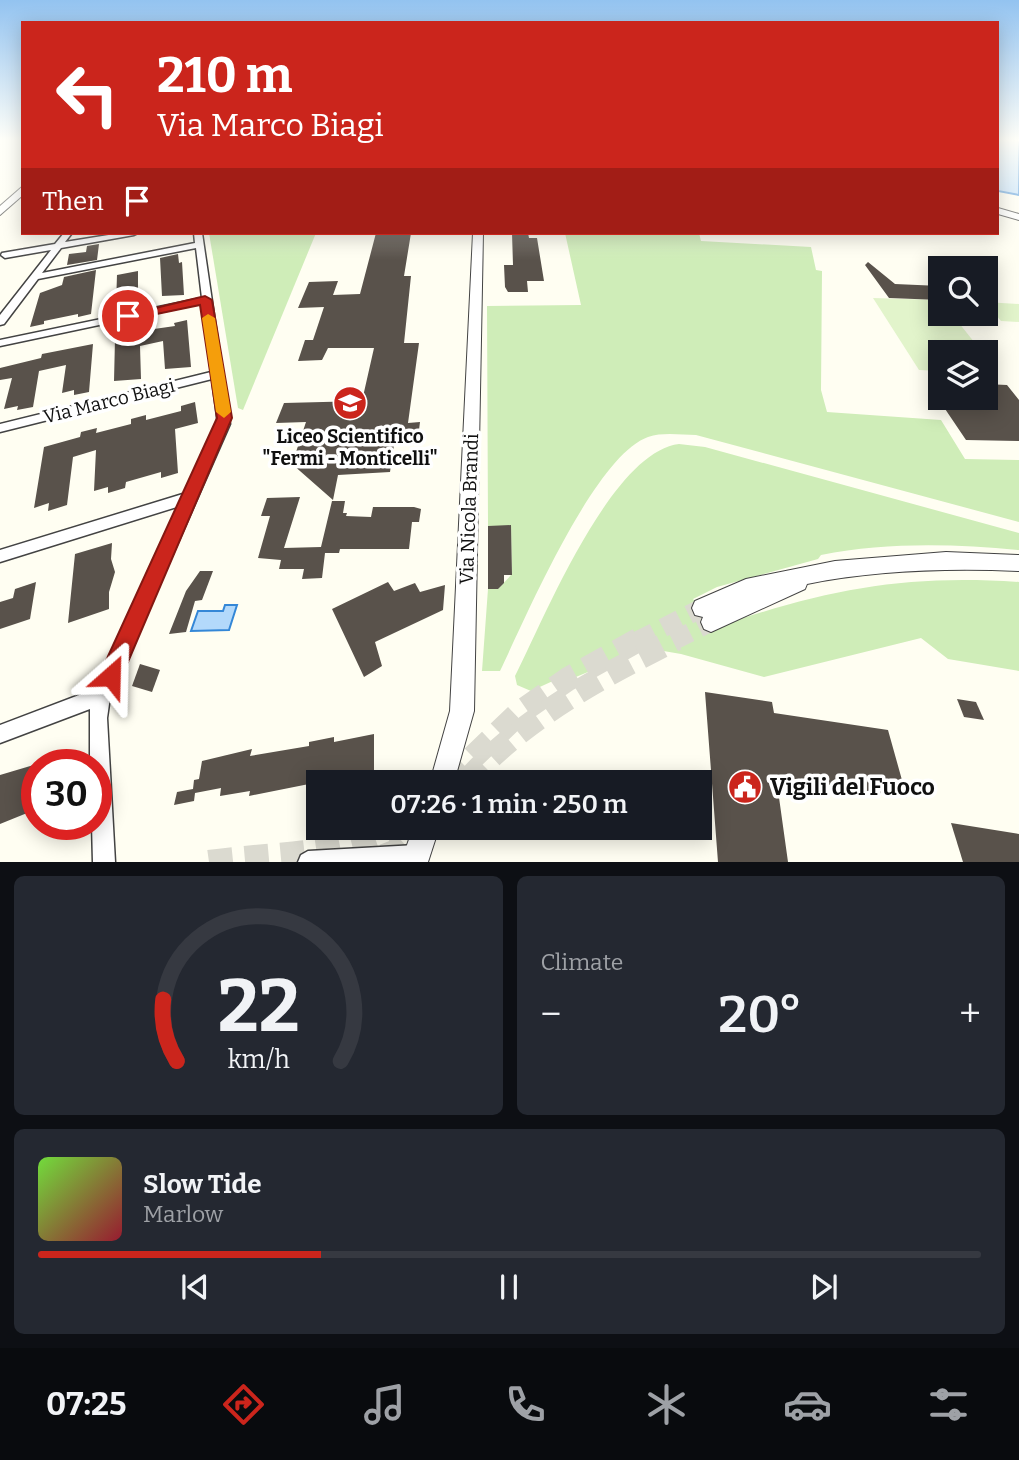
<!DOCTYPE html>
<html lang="en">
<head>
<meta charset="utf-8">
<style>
	:root { --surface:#171b24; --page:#242831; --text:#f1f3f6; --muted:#9ea1a6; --line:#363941; --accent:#cb251c }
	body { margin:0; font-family:Bitter,serif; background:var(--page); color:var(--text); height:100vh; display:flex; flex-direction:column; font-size:26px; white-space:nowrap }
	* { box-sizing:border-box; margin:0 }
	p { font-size:23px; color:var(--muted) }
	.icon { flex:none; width:38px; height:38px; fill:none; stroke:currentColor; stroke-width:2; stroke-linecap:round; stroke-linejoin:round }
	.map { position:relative; height:862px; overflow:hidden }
	.details { display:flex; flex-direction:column; gap:14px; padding:14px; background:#0d0f14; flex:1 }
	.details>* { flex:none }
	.banner { position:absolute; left:21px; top:21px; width:978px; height:214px; border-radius:0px; box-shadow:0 4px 18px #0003; background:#cb251c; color:#fff; overflow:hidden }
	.controls { position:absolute; left:928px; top:256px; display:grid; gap:14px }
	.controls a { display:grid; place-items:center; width:70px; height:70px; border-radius:0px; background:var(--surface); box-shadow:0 4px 18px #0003; font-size:35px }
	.speed { position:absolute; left:21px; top:749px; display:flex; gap:14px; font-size:35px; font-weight:700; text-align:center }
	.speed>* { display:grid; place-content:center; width:91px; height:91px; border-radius:50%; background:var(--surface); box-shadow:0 4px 18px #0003; line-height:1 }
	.speed .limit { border:10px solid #d22; background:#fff; color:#111 }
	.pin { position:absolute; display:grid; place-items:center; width:60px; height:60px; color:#fff; margin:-30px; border:4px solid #fff; border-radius:50%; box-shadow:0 2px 7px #0007 }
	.me { position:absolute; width:77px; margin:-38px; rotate:25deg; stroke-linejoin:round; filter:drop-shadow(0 0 5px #0008) }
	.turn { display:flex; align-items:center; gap:24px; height:147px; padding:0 21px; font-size:32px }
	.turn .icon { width:91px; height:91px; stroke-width:2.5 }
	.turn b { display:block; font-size:49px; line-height:60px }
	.then { display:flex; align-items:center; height:66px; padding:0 21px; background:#0003; gap:14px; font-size:26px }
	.big { font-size:52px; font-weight:600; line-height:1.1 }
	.details .widget { flex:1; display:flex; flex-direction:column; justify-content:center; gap:10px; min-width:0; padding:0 24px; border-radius:10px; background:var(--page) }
	.details .dial { align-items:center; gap:0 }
	.dial svg { height:182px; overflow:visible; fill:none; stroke:var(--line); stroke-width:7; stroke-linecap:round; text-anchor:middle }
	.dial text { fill:var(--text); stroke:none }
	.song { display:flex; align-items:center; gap:21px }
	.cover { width:84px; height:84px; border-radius:10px; background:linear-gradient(135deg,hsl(100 70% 55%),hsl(350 70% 35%)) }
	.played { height:7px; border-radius:4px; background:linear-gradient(90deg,var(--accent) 30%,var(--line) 30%) }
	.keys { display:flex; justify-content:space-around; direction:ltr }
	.heat { display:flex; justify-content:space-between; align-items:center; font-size:38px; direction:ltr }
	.details .tiles { flex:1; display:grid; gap:14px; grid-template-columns:1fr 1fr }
	.widget:last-child { grid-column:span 2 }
	.trip { position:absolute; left:306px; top:770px; width:406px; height:70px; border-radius:0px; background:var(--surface); box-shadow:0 4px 18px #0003; font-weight:600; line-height:70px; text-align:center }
	.tabs { display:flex; height:112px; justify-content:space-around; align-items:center; background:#090b0e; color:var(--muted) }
	.tabs .icon { width:49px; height:49px }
	.tabs .on { color:var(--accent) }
	.tabs b { font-size:32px; color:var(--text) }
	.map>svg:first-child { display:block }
	.green { fill:#cfedb8 }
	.pitch { fill:#e2f4cb }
	.water { fill:#b3d9fb; stroke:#3487d7; stroke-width:2 }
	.building { fill:#59524b }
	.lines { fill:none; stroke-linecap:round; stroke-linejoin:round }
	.tertiary-tunnel-far1 { stroke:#dbdad0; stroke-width:19; stroke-dasharray:19 10; stroke-linecap:butt }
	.tertiary-tunnel { stroke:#dbdad0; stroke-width:24; stroke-dasharray:24 12; stroke-linecap:butt }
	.minor-casing { stroke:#434343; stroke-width:3 }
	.tertiary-casing { stroke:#434343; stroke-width:2 }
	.minor { fill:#fff; fill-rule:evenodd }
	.tertiary { fill:#fff; fill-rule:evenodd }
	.route { fill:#cb251c; stroke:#841812; stroke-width:2 }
	.slow { fill:#f59e0b }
	.labels { text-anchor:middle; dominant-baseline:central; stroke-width:7; stroke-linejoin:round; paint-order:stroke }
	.street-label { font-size:19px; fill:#101010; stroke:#fff }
	.poi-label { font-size:19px; font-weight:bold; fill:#101010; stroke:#fff }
	.near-poi-label { font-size:23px; font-weight:bold; fill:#101010; stroke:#fff; text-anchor:start }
</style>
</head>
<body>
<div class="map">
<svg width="1019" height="862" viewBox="0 0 1019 862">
	<rect width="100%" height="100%" fill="#fffef2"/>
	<g class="green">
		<polygon points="209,233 316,233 243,410 238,408"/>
		<path d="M565 233H699L701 241 811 247 816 270 822 271 821 390 827 412 941 420 965 459 1019 460V522L696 435C681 435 663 432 648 437 594 456 525 619 500 671H482L488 589H498L512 574 511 526H488L487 306 581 305Z"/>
		<path d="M679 444 705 447 1019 533V550C954 544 886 542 821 555L818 559 717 587 693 599 716 627C825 590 903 574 1019 582V671L948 659 921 638 764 677 681 654 646 648 571 679 566 675 531 691 517 685 515 676C544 619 611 452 679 444Z"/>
	</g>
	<g class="pitch">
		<polygon points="873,298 940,300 940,313 951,313 982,352 940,352 940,371 919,370"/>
		<polygon points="985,302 1019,304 1019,322 1001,321"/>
	</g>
	<g class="water">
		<polygon points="998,140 1019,140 1019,195 998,191"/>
		<polygon points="225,605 237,605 229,630 191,631 198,611 223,611"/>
	</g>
	<g class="building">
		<polygon points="376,233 411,233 404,276 411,276 404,343 419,343 408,423 420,422 418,438 395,438 390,472 338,475 333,500 292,464 306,422 276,423 284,403 362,401 374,348 328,348 322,360 298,361 305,340 313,340 324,307 298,308 309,282 338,281 333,295 360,294"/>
		<polygon points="512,233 528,233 529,238 537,238 544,281 527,281 528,292 508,292 505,287 504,265 513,265"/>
		<polygon points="99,244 97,260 67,265 69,254 86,252 87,246"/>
		<polygon points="178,254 179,263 182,262 184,295 162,296 160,258"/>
		<polygon points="868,262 895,284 940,286 940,300 889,298 865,265"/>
		<polygon points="96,270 91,314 78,317 78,314 44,321 44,324 30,327 40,293 62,285 64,277"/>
		<polygon points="138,271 138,305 116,306 117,275"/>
		<polygon points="187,320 191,367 165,369 163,341 140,346 141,379 114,381 115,339 133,336 133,332 175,326 174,323"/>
		<polygon points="93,344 89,392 74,395 74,390 62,393 66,365 39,371 33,407 17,410 18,406 4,409 12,378 0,380 0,368 41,358 42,354"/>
		<polygon points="985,384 1007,385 1019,400 1019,441 966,440 937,397 985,397"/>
		<polygon points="195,402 198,423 175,429 178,473 161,478 161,472 126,482 125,488 108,493 108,487 94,491 96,450 73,457 67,505 48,511 49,503 34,508 44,447 80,437 81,432 97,428 96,433 131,424 131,419 146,415 146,420 181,411 181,406"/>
		<polygon points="300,497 284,548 321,547 332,501 345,501 343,513 347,513 346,516 371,517 373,507 414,507 421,509 419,522 412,522 409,549 340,549 339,553 325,553 322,578 302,579 304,569 279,569 281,560 258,558 270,516 261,516 267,498"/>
		<polygon points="511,525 512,575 504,575 504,583 498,589 488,589 488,526"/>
		<polygon points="112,543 111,559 115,572 109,592 109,609 68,623 75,554"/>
		<polygon points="200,571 213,571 202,600 195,601 186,632 169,634 186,591"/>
		<polygon points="36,582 30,619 0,629 0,602 13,598 15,589"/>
		<polygon points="388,582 394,591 415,583 420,592 445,585 443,610 375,642 382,666 364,677 332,609"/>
		<polygon points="140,664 160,670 152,692 132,686"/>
		<polygon points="705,692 772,702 774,713 888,730 907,798 776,776 788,862 718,862"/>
		<polygon points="957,699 976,702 984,720 964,717"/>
		<polygon points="374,734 374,771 249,796 250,791 220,796 221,788 195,793 194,801 174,805 177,792 193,789 194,780 199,779 202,761 252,749 250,756 309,746 309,742 334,737 334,742"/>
		<polygon points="37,764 37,809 0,824 0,775"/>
		<polygon points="951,823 1019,834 1019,862 963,862"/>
	</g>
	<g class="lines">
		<g class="tertiary-tunnel-far1">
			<polyline points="637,641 702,608"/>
			<polyline points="673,641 711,622"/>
		</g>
		<g class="tertiary-tunnel">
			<polyline points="447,782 519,713 568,679 640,639"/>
			<path d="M466 782C525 717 598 678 676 639"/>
			<polyline points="384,856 397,851 423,828"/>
			<path d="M209 862C272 853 338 856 397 828"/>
		</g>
		<g class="minor-casing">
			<g id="minor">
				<polygon points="64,233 72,233 65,242 121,233 138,233 134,235 61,248 42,273 195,243 194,233 202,233 230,424 110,697 107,718 115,862 93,862 92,824 96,824 96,765 90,765 90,709 0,743 0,725 95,689 180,506 0,562 0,550 186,493 218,424 212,379 0,432 0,424 211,372 203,303 0,346 0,340 202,298 196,248 38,279 4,324 0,325 0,315 51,250 5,258 1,255 2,253 55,244"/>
				<polygon points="416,845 423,848 426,855 424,862 298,862 301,855 308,851"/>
			</g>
		</g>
		<g class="tertiary-casing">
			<g id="tertiary">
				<polygon points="23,186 23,195 0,215 0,206"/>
				<polygon points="998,208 1019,214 1019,220 998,214"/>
				<polygon points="473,233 483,233 474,711 454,782 430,782 450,711"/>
				<path d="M946 552 1019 555V571C948 568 877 570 807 584L805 589 711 632 704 629 701 622 703 617 695 615 692 608 695 601 746 579 835 561Z"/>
				<polygon points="413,828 439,828 428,862 401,862"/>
			</g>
		</g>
		<use href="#minor" class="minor"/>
		<use href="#tertiary" class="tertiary"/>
	</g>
	<linearGradient id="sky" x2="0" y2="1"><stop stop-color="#93c3f0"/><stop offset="0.54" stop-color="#fffff9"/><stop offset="1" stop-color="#fffff9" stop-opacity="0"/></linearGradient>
	<rect width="1019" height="260" fill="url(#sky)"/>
	<polygon class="route" points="205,296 212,300 232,418 119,683 111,687 103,683 99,676 217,418 200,305 128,320 122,316"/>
	<polygon class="slow" points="208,314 215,318 231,412 224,418 216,412 202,318"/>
	<defs>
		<g id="school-disc" transform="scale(1.75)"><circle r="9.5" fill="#cb251c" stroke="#fff"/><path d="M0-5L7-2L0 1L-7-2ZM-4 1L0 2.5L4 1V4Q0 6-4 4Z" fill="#fff"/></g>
		<g id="civic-disc" transform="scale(1.75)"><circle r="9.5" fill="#cb251c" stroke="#fff"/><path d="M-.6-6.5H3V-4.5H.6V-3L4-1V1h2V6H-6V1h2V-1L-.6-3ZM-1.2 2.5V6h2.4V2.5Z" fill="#fff"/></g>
	</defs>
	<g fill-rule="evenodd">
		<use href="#school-disc" x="350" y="403"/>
		<use href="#civic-disc" x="745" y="787"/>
	</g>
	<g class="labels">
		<g class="street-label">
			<text transform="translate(109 401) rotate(-14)">Via Marco Biagi</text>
			<text transform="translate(469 509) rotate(-88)">Via Nicola Brandi</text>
		</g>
		<g class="poi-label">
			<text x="350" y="436">Liceo Scientifico<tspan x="350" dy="22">"Fermi - Monticelli"</tspan></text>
		</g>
		<g class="near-poi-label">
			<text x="770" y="787">Vigili del Fuoco</text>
		</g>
	</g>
</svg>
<div class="controls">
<a><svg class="icon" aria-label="search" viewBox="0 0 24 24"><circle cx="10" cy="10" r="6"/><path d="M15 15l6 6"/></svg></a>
<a><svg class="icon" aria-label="layers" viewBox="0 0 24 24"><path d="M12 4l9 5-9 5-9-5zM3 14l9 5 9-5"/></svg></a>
</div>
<div class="speed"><div class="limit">30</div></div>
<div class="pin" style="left:128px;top:316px;background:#d93025"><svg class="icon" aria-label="arrive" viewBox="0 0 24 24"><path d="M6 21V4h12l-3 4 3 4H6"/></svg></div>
<svg class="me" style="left:111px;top:676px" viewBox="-20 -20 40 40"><path d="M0-17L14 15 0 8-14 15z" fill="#cb251c" stroke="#fff" stroke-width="4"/></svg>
<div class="trip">07:26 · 1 min · 250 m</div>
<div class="banner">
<div class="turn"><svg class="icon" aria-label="left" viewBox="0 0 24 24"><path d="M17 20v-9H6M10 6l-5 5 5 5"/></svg><div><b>210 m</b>Via Marco Biagi</div></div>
<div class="then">Then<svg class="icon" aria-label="arrive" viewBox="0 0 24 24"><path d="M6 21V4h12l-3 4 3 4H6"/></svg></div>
</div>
</div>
<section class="details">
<div class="tiles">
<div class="widget dial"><svg viewBox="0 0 100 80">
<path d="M14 69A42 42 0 1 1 86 69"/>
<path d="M14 69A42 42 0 0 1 8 42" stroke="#cb251c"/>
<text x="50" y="56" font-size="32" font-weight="700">22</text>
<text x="50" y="72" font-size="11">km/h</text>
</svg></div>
<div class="widget"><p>Climate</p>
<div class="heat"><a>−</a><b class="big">20°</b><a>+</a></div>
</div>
<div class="widget">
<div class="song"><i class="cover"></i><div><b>Slow Tide</b><p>Marlow</p></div></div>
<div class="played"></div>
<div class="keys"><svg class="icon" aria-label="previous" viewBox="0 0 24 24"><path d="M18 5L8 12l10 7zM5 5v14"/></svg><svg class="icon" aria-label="pause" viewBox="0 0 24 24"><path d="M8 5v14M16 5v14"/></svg><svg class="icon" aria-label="next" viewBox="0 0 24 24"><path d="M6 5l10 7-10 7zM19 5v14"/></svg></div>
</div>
</div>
</section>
<nav class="tabs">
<b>07:25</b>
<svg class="icon on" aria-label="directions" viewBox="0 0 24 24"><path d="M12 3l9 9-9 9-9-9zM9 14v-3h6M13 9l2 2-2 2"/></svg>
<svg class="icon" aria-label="music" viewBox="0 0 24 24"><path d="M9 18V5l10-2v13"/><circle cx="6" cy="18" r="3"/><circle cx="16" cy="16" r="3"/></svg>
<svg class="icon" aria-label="phone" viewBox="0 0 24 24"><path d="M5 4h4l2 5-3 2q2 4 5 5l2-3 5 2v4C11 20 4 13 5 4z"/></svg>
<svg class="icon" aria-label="climate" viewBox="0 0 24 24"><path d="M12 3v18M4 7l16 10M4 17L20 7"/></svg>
<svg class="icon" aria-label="car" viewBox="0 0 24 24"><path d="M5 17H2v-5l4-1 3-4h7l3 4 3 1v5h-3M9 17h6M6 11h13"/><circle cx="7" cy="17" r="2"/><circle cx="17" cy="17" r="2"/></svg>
<svg class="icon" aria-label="filters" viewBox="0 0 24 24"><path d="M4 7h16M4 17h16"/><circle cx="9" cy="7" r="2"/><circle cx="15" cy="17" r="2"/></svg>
</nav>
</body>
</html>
